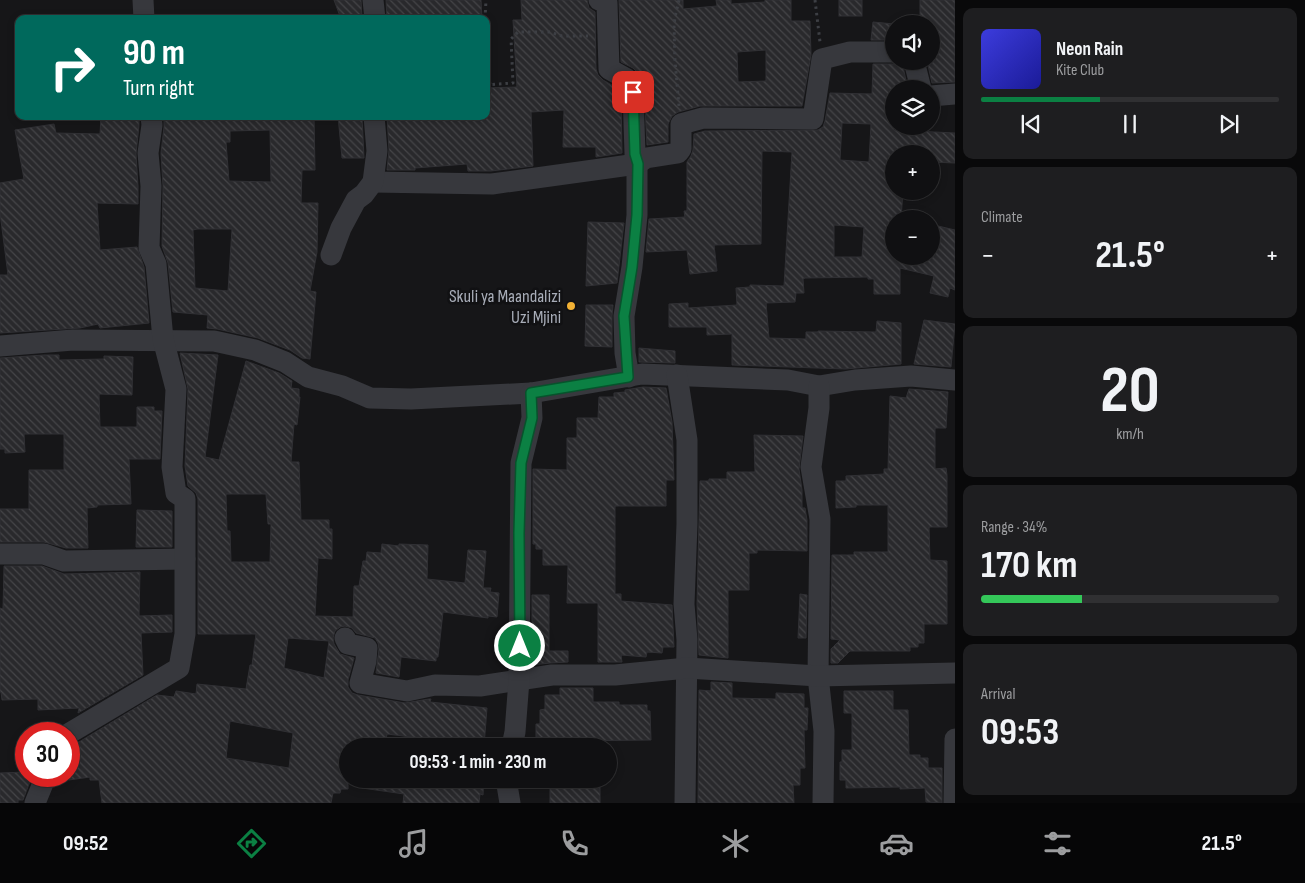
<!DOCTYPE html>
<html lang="en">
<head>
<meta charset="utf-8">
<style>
	:root { --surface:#101012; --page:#1e1e20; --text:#f1f3f6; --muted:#9c9d9f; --line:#303032; --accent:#0b8043 }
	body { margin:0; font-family:"Sofia Sans Condensed",sans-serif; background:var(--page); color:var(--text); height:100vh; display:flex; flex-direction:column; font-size:19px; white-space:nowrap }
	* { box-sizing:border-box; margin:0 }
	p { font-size:16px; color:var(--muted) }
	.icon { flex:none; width:28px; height:28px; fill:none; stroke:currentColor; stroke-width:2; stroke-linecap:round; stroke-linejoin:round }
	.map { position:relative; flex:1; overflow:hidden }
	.drawer { display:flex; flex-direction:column; gap:8px; padding:8px; background:#09090a; width:350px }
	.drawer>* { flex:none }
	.banner { position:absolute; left:15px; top:15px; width:475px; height:105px; border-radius:10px; box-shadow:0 2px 8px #0003,0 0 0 1px var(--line); background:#00695c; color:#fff; overflow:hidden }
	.buttons { position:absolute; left:885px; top:15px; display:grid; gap:10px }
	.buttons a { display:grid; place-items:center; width:55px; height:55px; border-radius:50%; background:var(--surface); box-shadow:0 2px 8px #0003,0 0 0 1px var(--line); font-size:25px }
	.speed { position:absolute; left:15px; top:722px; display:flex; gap:10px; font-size:25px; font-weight:700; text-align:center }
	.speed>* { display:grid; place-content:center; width:65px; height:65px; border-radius:50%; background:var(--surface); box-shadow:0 2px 8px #0003,0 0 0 1px var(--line); line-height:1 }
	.speed .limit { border:8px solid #d22; background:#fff; color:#111 }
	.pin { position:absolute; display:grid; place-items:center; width:42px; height:42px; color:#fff; margin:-21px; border-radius:10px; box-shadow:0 2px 8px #0006 }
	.me { position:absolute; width:55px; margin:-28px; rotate:0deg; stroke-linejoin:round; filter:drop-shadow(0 0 4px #0008) }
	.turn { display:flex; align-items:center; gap:18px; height:105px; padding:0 25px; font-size:22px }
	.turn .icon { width:65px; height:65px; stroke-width:2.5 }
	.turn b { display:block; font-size:35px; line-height:42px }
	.big { font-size:38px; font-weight:700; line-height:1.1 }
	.drawer .widget { flex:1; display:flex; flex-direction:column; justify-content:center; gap:8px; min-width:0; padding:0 18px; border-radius:10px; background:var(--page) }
	.drawer .dial { align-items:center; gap:0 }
	.dial b { font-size:65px; line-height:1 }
	.song { display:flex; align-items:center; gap:15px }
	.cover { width:60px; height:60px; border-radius:8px; background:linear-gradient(135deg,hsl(240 70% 55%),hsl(240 70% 35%)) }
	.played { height:5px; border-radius:2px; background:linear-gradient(90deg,var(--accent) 40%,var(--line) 40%) }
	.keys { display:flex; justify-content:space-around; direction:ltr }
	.heat { display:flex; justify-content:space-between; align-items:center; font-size:28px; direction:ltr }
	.charge { height:8px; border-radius:4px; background:linear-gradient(90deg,#34c759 34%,var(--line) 0) }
	.trip { position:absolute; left:339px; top:738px; width:278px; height:50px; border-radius:25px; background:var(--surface); box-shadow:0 2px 8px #0003,0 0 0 1px var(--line); font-weight:700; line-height:50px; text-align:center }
	.tab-bar { display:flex; height:80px; justify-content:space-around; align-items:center; background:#060607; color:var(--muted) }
	.tab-bar .icon { width:35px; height:35px }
	.tab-bar .selected { color:var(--accent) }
	.tab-bar b { font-size:22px; color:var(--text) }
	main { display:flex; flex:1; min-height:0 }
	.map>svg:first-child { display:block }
	.building { fill:url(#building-back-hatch); stroke:#303034; fill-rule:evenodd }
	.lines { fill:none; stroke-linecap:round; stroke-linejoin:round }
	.path { stroke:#3d3f44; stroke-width:3; stroke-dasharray:2.5 4; stroke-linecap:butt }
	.minor { stroke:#37383d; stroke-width:21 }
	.route-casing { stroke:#07532c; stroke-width:12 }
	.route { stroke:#0b8043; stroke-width:9 }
	.poi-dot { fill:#f2b134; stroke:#111113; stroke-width:2 }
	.labels { text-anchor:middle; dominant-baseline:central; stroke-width:5; stroke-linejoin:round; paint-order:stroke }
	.poi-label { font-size:18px; fill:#a8adb8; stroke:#111113; text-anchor:end }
</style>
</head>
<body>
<main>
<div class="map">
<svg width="955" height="803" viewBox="0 0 955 803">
	<defs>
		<pattern id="building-back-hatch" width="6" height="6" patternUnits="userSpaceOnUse" patternTransform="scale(1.25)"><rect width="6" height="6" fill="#29292c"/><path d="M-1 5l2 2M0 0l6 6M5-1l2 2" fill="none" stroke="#454548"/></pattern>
	</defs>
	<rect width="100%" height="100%" fill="#161618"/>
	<g class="building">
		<polygon points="334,0 361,0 362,19 341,19"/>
		<polygon points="386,0 481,0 482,19 387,19"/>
		<polygon points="521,0 587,0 589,8 595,12 596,69 598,75 603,80 617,88 621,95 622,153 596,157 596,147 563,147 564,110 531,112 533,166 491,171 468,171 467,164 415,168 415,170 387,170 389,150 387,116 486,116 486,88 517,87 513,20 522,20"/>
		<path d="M619 0H683V9L717 6 716 0H731V4L765 2V0H791V21H810L811 55 802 106H700L678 112 672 116 668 124V142L647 145 644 87 638 73 633 68 621 62ZM766 50V81L738 82 737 52Z"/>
		<rect x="839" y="0" width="23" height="16"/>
		<polygon points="920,0 955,0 955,82 932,83 927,61 931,61 931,24 920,24"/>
		<polygon points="873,22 894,24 894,40 871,40"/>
		<path d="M902 61 907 86 899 85 898 89H894V130L955 133V163L931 162V154H894V191H903L901 219H894V256H931V240L934 225 955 230V290L950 288 948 297 930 293 934 276 900 268V294H874V279H868V277L805 278 803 279 804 293H796L795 302 766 303 769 338 806 339V332H818V331L876 332 877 321 901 323V364L845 369 732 365V334L707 335V327H669V304L688 303V308L737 305 736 288 750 287V285L784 286 792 152 762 151 761 244 714 245 717 271 690 274 687 250 646 252 649 219 685 217 684 211H687V162L691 156 693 150 694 134 705 131 818 130 823 127 825 121 830 93 872 94 873 64H894ZM842 123 871 124 869 162 840 160ZM834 225 864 227 862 257H834Z"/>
		<polygon points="101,116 139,116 139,125 136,154 138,186 138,204 97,203 100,250 137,247 144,267 149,323 100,328 98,324 80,328 0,333 0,275 8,275 0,213 0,183 24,179 15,130 54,124 56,133 100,134"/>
		<path d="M164 116H314L315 170H302L301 203H318L317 252 310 291 316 292 310 359 302 358 290 350 258 338 217 329 207 328 208 315 173 312 168 263 162 246 163 186 161 153 164 127ZM270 130 271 182 229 181 226 142H230V131ZM197 229H232L228 291 195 288 193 230Z"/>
		<polygon points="338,116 362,116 364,158 342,158"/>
		<polygon points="588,222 624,223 617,283 586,286"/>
		<polygon points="586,305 613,305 612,316 612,347 585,346"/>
		<polygon points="924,320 955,324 951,367 914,364"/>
		<polygon points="639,348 675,351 675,363 639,362"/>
		<path d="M180 353 218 355 205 457 219 460 246 361 279 373 292 381 291 388 299 389V397H300L297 425 294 424 291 462H299L301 520H329V529H332V559L318 558 315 616 353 617 354 586H359L363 561H366L367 552 381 553 382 544 399 546V544L428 545 427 579 465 583 468 550 486 551 483 588H491L490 592 499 593 497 617 488 616V618L443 612 438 657H436V661L401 657 399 677 376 673 379 649 378 643 375 638 356 633 352 628 345 626 340 627 335 631 333 638 334 644 340 654 354 658 348 680V687L352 693 358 695 405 703 429 699H431L430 702 487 708 484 746 387 734 385 746H348V789H341L340 793H333L331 803H102L99 780H90V777L69 780V746L74 745 157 695 174 697 176 691 196 694 197 684 246 689 250 665H252L256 634H198V499L196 493 188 486 185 466 188 389ZM226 494H266L268 524H271L270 562H231L230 531H227ZM288 638 329 641 324 678 284 668ZM230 721 293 733 289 768 226 758Z"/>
		<polygon points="44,355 59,355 59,360 104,359 104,356 133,357 132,395 99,394 100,427 137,427 137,407 154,407 154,411 162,411 160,459 129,459 131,504 97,505 97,507 87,508 88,548 66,548 44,542 0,542 0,509 29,509 29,470 64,470 64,434 24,434 25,452 5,453 5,449 0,449 0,358"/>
		<polygon points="643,387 666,388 672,422 674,480 666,480 666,506 615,506 615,594 621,594 621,601 672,605 674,647 663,647 662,653 647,652 646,657 621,655 622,662 598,662 598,603 567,603 568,565 543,565 543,549 536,549 536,544 533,544 533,469 567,470 567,438 577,438 577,418 598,418 599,397 614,397 614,393 625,392 625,390"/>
		<polygon points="909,389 948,392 946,428 935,428 935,469 946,468 947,475 947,527 929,527 930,560 947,561 947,624 924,624 924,643 918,643 918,647 910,647 910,651 850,651 838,663 831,663 831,649 840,640 831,639 832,555 854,555 854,552 888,552 888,505 856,505 856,507 836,508 836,481 846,481 846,476 884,474 884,469 888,469 890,396 906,398"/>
		<polygon points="754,435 803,436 799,469 802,490 802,508 805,508 807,520 807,551 757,550 757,553 749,553 749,590 728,590 728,658 699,655 697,604 700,481 709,481 709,479 727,479 727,472 755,472"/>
		<polygon points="137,510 172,511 172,547 136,547"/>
		<polygon points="4,566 42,566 64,574 140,572 139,616 172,615 172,632 141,633 143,675 78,713 79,708 38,710 38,699 2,700 1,692 0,692 0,608 3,609"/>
		<polygon points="800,594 807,595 806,638 798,638"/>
		<polygon points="532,595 549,595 549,651 568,651 568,662 550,663 532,665"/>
		<polygon points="711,682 732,683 732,698 776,699 776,693 804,694 804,708 808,708 807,730 804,730 805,768 800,768 800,785 793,785 794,803 698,803 699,690 711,691"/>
		<polygon points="560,688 593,688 593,702 619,702 619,705 647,705 647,711 650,711 651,740 553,741 553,743 536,743 536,724 540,724 540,710 545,709 545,695 560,695"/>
		<polygon points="844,691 893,691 893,710 908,710 909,755 920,755 920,758 928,758 928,768 942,768 942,803 926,802 925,788 900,789 900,787 846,788 846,780 840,780 840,762 842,762 842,750 852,750 852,713 844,713"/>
		<polygon points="26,772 26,776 32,776 23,800 18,800 18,803 0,803 0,773"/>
		<polygon points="362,779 484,779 483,795 480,794 479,803 403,803 404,794 362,788"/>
		<rect x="550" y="779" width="50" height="24"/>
	</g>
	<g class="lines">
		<g class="path">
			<polyline points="815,0 820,42"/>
			<polyline points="485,19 486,0"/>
			<polyline points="486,70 490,84"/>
			<polyline points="486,85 513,83 511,39 518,32 550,32 562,36 588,36"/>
			<polyline points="679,106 675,61 674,26 675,17 679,0"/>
		</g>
		<g class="minor">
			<polyline points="143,0 144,19"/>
			<polyline points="373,0 375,19"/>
			<polyline points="599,0 607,3 609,69 627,79 633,92 635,154 637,164 637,215 632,267 624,316 625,353 629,377"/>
			<polyline points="914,61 921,89"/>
			<polyline points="931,96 955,94"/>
			<polyline points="373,182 492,184 637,164 646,158 678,153 681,149 681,124 703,118 813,119 822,59 850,52 894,52"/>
			<polyline points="331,255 341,228 356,200 364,194 373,182 377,151 374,116"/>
			<polyline points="0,346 73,340 214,341 255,350 285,362 308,377 342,386 370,398 411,399 531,393 642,374 788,380 819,386 855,380 911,376 955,380"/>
			<polyline points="677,375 687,440 687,524 684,604 687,640 685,803"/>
			<polyline points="819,386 819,408 811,467 820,519 818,676 824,731 823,803"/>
			<polyline points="0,554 44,554 64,561 185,559"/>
			<polyline points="345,638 348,644 367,648 366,661 360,683 407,691 435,685 480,686 552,675 615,675 687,668 818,676 955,673"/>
			<polyline points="68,734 179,668 185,634 185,499 176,493 172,467 176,389 163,339 156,264 149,248 151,186 148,153 152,125 151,116"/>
			<polyline points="512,746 515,732 519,680 521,463 532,418 531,393"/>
			<polyline points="506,779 510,803"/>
			<polyline points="35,803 46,776"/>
			<polyline points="954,803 955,739"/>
		</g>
	</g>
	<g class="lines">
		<g class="route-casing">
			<polyline id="route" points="520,646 519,533 521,463 532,418 531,393 628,377 624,316 632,267 637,215 638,164 635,154 633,92"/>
		</g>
		<use href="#route" class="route"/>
	</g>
	<circle class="poi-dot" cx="571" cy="306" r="5"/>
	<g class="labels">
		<g class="poi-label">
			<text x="561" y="296">Skuli ya Maandalizi<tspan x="561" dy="21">Uzi Mjini</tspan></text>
		</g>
	</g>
</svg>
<div class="buttons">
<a><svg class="icon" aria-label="sound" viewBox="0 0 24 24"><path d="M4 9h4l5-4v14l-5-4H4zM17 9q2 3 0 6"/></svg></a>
<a><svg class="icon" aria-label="layers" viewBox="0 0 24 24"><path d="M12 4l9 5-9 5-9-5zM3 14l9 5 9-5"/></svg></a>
<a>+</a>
<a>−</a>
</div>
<div class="speed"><div class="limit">30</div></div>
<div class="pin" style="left:633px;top:92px;background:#d93025"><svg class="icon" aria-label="arrive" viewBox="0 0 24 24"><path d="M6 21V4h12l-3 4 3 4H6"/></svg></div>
<svg class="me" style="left:520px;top:646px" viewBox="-20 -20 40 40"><circle r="17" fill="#0b8043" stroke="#fff" stroke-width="3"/><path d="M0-11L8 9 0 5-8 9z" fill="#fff"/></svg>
<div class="trip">09:53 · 1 min · 230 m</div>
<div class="banner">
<div class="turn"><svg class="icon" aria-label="right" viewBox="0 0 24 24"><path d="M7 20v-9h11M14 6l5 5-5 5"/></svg><div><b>90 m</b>Turn right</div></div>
</div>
</div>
<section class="drawer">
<div class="widget">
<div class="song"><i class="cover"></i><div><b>Neon Rain</b><p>Kite Club</p></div></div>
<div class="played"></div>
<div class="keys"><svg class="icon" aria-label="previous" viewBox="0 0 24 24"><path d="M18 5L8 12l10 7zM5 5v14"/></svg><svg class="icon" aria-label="pause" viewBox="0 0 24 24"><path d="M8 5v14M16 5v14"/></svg><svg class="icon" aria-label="next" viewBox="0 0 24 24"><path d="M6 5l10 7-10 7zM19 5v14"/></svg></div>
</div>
<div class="widget"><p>Climate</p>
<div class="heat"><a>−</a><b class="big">21.5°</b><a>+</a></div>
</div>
<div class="widget dial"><b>20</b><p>km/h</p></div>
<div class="widget"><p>Range · 34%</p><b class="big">170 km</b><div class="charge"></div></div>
<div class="widget"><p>Arrival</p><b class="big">09:53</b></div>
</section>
</main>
<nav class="tab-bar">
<b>09:52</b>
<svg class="icon selected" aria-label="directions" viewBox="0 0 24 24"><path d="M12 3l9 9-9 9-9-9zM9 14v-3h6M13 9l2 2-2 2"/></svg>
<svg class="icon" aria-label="music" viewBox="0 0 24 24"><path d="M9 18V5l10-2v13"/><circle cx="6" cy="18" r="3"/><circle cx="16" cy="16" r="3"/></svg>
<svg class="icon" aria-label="phone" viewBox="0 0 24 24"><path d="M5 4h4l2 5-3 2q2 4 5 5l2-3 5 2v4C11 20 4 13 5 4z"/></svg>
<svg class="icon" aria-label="climate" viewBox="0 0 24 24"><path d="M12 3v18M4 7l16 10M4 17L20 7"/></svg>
<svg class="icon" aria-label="car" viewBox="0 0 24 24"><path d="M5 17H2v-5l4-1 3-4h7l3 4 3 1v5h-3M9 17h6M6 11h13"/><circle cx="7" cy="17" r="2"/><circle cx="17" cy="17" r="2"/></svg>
<svg class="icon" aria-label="filters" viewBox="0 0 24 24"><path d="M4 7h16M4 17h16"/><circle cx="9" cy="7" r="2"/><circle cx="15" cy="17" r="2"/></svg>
<b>21.5°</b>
</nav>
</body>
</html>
